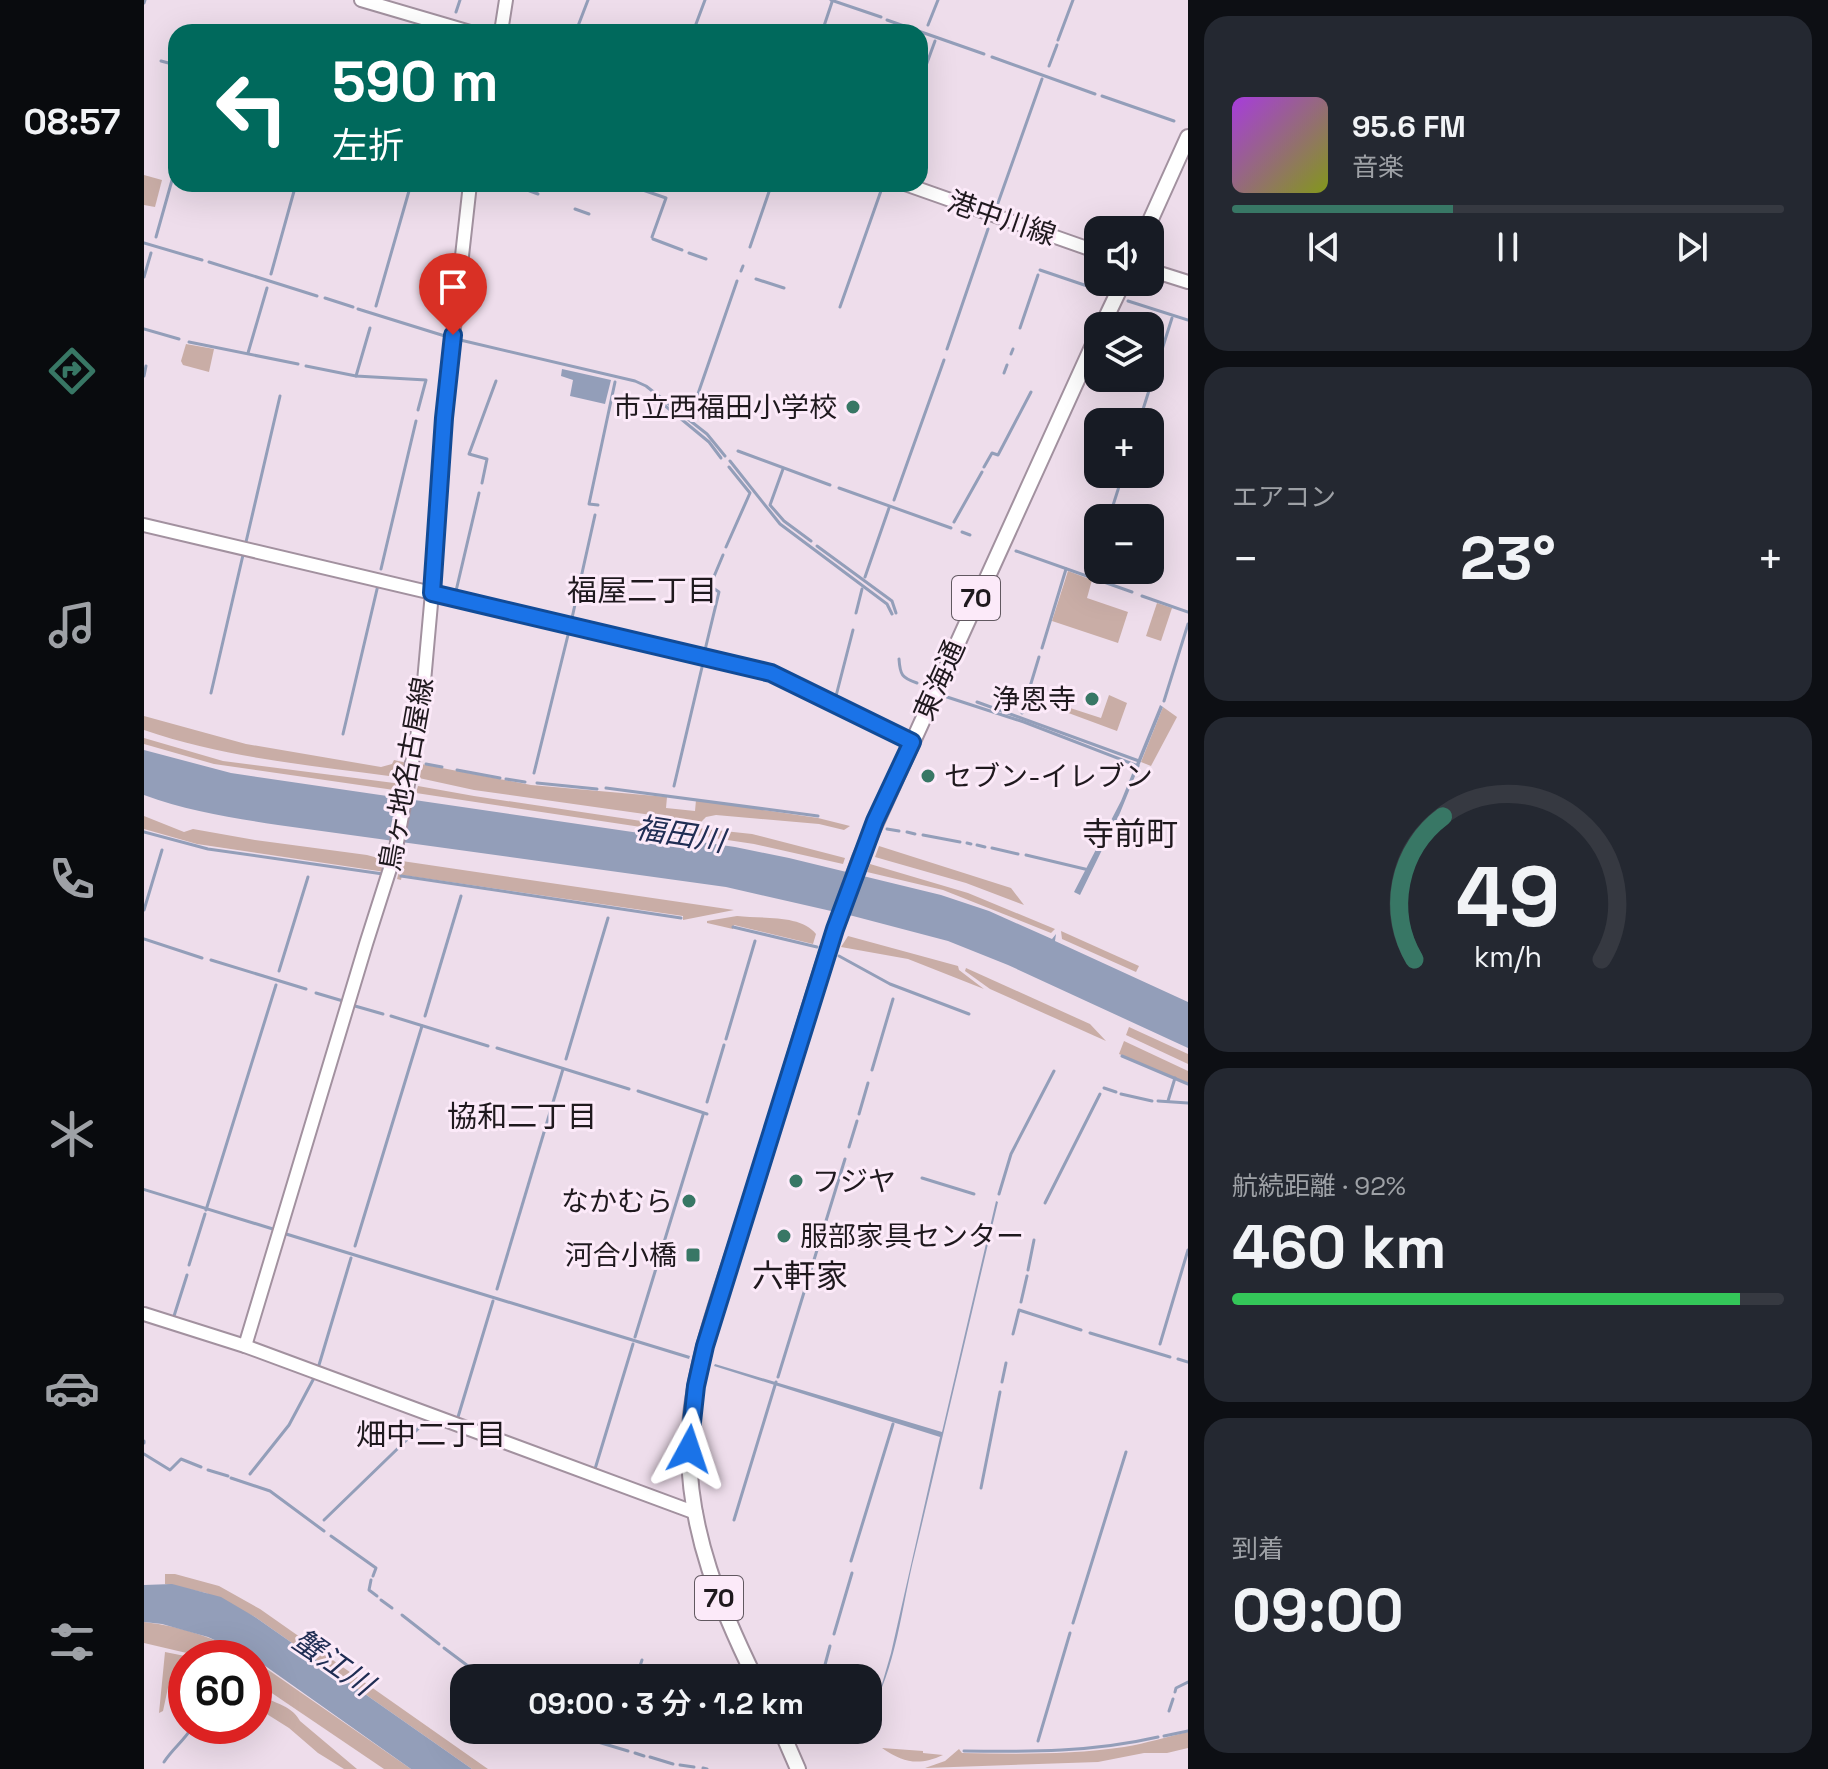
<!DOCTYPE html>
<html lang="ja">
<head>
<meta charset="utf-8">
<style>
	:root { --surface:#171b24; --page:#242831; --text:#f1f3f6; --muted:#9ea1a6; --line:#363941; --accent:#387765 }
	body { margin:0; font-family:"Space Grotesk","Noto Sans JP",sans-serif; background:var(--page); color:var(--text); height:100vh; display:flex; flex-direction:column; font-size:30px; white-space:nowrap }
	* { box-sizing:border-box; margin:0 }
	p { font-size:26px; color:var(--muted) }
	.icon { flex:none; width:44px; height:44px; fill:none; stroke:currentColor; stroke-width:2; stroke-linecap:round; stroke-linejoin:round }
	.map { position:relative; flex:1; overflow:hidden }
	.drawer { display:flex; flex-direction:column; gap:16px; padding:16px; background:#0d0f14; width:640px }
	.drawer>* { flex:none }
	.banner { position:absolute; left:24px; top:24px; width:760px; height:168px; border-radius:24px; box-shadow:0 8px 32px #0002; background:#00695c; color:#fff; overflow:hidden }
	.fabs { position:absolute; left:940px; top:216px; display:grid; gap:16px }
	.fabs a { display:grid; place-items:center; width:80px; height:80px; border-radius:16px; background:var(--surface); box-shadow:0 8px 32px #0002; font-size:40px }
	.speed { position:absolute; left:24px; top:1640px; display:flex; gap:16px; font-size:40px; font-weight:700; text-align:center }
	.speed>* { display:grid; place-content:center; width:104px; height:104px; border-radius:50%; background:var(--surface); box-shadow:0 8px 32px #0002; line-height:1 }
	.speed .limit { border:12px solid #d22; background:#fff; color:#111 }
	.pin { position:absolute; display:grid; place-items:center; width:68px; height:68px; color:#fff; margin:-82px -34px; border-radius:50% 50% 50% 0; rotate:-45deg; box-shadow:0 0 8px #0007 }
	.pin .icon { rotate:45deg }
	.me { position:absolute; width:88px; margin:-44px; rotate:5deg; stroke-linejoin:round; filter:drop-shadow(0 0 6px #0008) }
	.turn { display:flex; align-items:center; gap:28px; height:168px; padding:0 32px; font-size:36px }
	.turn .icon { width:104px; height:104px; stroke-width:2.5 }
	.turn b { display:block; font-size:56px; line-height:68px }
	.big { font-size:60px; font-weight:600; line-height:1.1 }
	.drawer .card { flex:1; display:flex; flex-direction:column; justify-content:center; gap:12px; min-width:0; padding:0 28px; border-radius:24px; background:var(--page) }
	.drawer .dial { align-items:center; gap:0 }
	.dial svg { height:208px; overflow:visible; fill:none; stroke:var(--line); stroke-width:7; stroke-linecap:round; text-anchor:middle }
	.dial text { fill:var(--text); stroke:none }
	.song { display:flex; align-items:center; gap:24px }
	.cover { width:96px; height:96px; border-radius:12px; background:linear-gradient(135deg,hsl(280 70% 55%),hsl(70 70% 35%)) }
	.played { height:8px; border-radius:4px; background:linear-gradient(90deg,var(--accent) 40%,var(--line) 40%) }
	.keys { display:flex; justify-content:space-around; direction:ltr }
	.heat { display:flex; justify-content:space-between; align-items:center; font-size:44px; direction:ltr }
	.charge { height:12px; border-radius:6px; background:linear-gradient(90deg,#34c759 92%,var(--line) 0) }
	.trip { position:absolute; left:306px; top:1664px; width:432px; height:80px; border-radius:24px; background:var(--surface); box-shadow:0 8px 32px #0002; font-weight:600; line-height:80px; text-align:center }
	main { display:flex; flex:1; min-height:0 }
	.tabs { display:flex; flex-direction:column; width:144px; justify-content:space-around; align-items:center; background:#090b0e; color:var(--muted) }
	.tabs .icon { width:56px; height:56px }
	.tabs .on { color:var(--accent) }
	.tabs b { font-size:36px; color:var(--text) }
	.map>svg:first-child { display:block }
	.green { fill:#c9ada6 }
	.water { fill:#939eb9 }
	.lines { fill:none; stroke-linecap:round; stroke-linejoin:round }
	.stream { stroke:#939eb9; stroke-width:3 }
	.secondary-casing { stroke:#a2919f; stroke-width:16 }
	.primary-casing { stroke:#a2919f; stroke-width:18 }
	.secondary { stroke:#fff; stroke-width:12 }
	.primary { stroke:#fff; stroke-width:14 }
	.route-casing { stroke:#114b97; stroke-width:20 }
	.route { stroke:#1a73e8; stroke-width:14 }
	.poi-dot { fill:#387765; stroke:#fceaf9; stroke-width:3 }
	.labels { text-anchor:middle; dominant-baseline:central; stroke-width:6; stroke-linejoin:round; paint-order:stroke }
	.shield { fill:#fceaf9; stroke:#615860; stroke-width:2 }
	.shield-label { font-size:26px; font-weight:bold; fill:#1f191e }
	.street-label { font-size:28px; fill:#1f191e; stroke:#fceaf9 }
	.poi-label { font-size:28px; fill:#1f191e; stroke:#fceaf9; text-anchor:end }
	.neighbourhood-label { font-size:30px; fill:#1f191e; stroke:#fceaf9 }
	.water-label { font-size:30px; font-style:italic; fill:#202e54; stroke:#fceaf9 }
	.quarter-label { font-size:32px; fill:#1f191e; stroke:#fceaf9 }
</style>
</head>
<body>
<main>
<nav class="tabs">
<b>08:57</b>
<svg class="icon on" aria-label="directions" viewBox="0 0 24 24"><path d="M12 3l9 9-9 9-9-9zM9 14v-3h6M13 9l2 2-2 2"/></svg>
<svg class="icon" aria-label="music" viewBox="0 0 24 24"><path d="M9 18V5l10-2v13"/><circle cx="6" cy="18" r="3"/><circle cx="16" cy="16" r="3"/></svg>
<svg class="icon" aria-label="phone" viewBox="0 0 24 24"><path d="M5 4h4l2 5-3 2q2 4 5 5l2-3 5 2v4C11 20 4 13 5 4z"/></svg>
<svg class="icon" aria-label="climate" viewBox="0 0 24 24"><path d="M12 3v18M4 7l16 10M4 17L20 7"/></svg>
<svg class="icon" aria-label="car" viewBox="0 0 24 24"><path d="M5 17H2v-5l4-1 3-4h7l3 4 3 1v5h-3M9 17h6M6 11h13"/><circle cx="7" cy="17" r="2"/><circle cx="17" cy="17" r="2"/></svg>
<svg class="icon" aria-label="filters" viewBox="0 0 24 24"><path d="M4 7h16M4 17h16"/><circle cx="9" cy="7" r="2"/><circle cx="15" cy="17" r="2"/></svg>
</nav>
<div class="map">
<svg width="1044" height="1769" viewBox="0 0 1044 1769">
	<rect width="100%" height="100%" fill="#eeddeb"/>
	<g class="green">
		<polygon points="0,175 18,180 11,207 0,205"/>
		<polygon points="42,344 70,349 65,372 39,365 37,361"/>
		<polygon points="924,571 948,580 943,598 984,612 974,643 908,621"/>
		<polygon points="1013,603 1028,608 1017,641 1002,636"/>
		<polygon points="965,695 983,703 973,731 919,711 920,706 957,718"/>
		<polygon points="1019,707 1033,717 1007,766 997,762"/>
		<path d="M0 716 102 744 237 767 248 764 250 760 263 763 260 774 245 776C162 765 79 757 0 730Z"/>
		<polygon points="0,738 79,761 258,784 257,791 70,764 0,744"/>
		<polygon points="277,764 387,785 523,797 522,808 551,811 552,800 674,818 706,826 700,830 675,824 572,815 562,817 557,822 330,790 275,778"/>
		<polygon points="274,786 330,796 524,825 608,834 701,858 699,864 610,844 272,793"/>
		<polygon points="0,816 40,832 49,829 111,840 223,855 245,861 241,872 53,844 0,829"/>
		<polygon points="735,846 867,888 880,905 822,883 731,857"/>
		<polygon points="258,861 590,910 539,920 539,916 258,875 257,880 253,879"/>
		<polygon points="726,864 824,893 911,929 907,933 799,890 723,872"/>
		<path d="M593 916C616 919 657 914 672 934L669 944 590 925 589 929 563 923V921Z"/>
		<polygon points="917,931 995,966 992,972 918,939"/>
		<polygon points="704,936 814,966 815,970 840,989 764,959 697,947"/>
		<polygon points="822,968 946,1024 962,1041 846,989 821,971"/>
		<polygon points="985,1027 1044,1054 1044,1064 982,1035"/>
		<polygon points="980,1041 1044,1071 1044,1083 975,1054"/>
		<polygon points="21,1574 31,1574 75,1586 116,1609 344,1769 328,1769 111,1617 62,1593 21,1584"/>
		<path d="M0 1622C39 1626 73 1639 107 1658H64L0 1643Z"/>
		<polygon points="21,1652 51,1658 42,1658 42,1669 34,1665 33,1668 42,1673 41,1675 35,1672 27,1674 19,1711 15,1713"/>
		<polygon points="110,1660 267,1769 240,1769 110,1681"/>
		<path d="M110 1693C126 1702 147 1704 156 1721L213 1769H200L174 1753 145 1728 110 1706Z"/>
		<path d="M1044 1732V1748L1023 1753H1000L954 1762 781 1768 801 1761 815 1749 818 1753C872 1754 927 1755 980 1747 1004 1743 1021 1737 1044 1732Z"/>
		<path d="M738 1748 779 1751V1753L799 1755C775 1766 760 1763 738 1748Z"/>
	</g>
	<g class="water">
		<polygon points="418,369 467,380 461,404 426,396 429,380 417,376"/>
		<polygon points="1016,705 1019,707 976,813 936,895 930,892 977,801"/>
		<path d="M0 750 87 773 591 847 645 858 797 895 845 911 908 939 912 934 911 941 1044 1002V1048L864 965 804 941 709 916 582 887 134 825C89 818 43 811 0 795Z"/>
		<polygon points="0,1188 131,1228 130,1231 0,1191"/>
		<path d="M852 1201 854 1202C826 1319 799 1436 771 1553 757 1609 753 1666 724 1717V1710L738 1684 747 1653 796 1437 570 1366 571 1364 798 1432Z"/>
		<polygon points="141,1232 546,1356 545,1359 140,1235"/>
		<polygon points="28,1584 77,1597 111,1617 328,1769 267,1769 110,1658 64,1637 18,1624 0,1622 0,1585"/>
	</g>
	<g class="lines">
		<g class="stream">
			<polyline points="687,0 737,17"/>
			<polyline points="0,3 1,0"/>
			<polyline points="312,12 316,0"/>
			<polyline points="743,20 840,54"/>
			<polyline points="784,25 794,0"/>
			<polyline points="434,26 444,0"/>
			<polyline points="549,32 561,0"/>
			<polyline points="678,32 688,2"/>
			<polyline points="914,40 929,0"/>
			<polyline points="848,57 951,94"/>
			<polyline points="17,61 32,65"/>
			<polyline points="905,66 913,45"/>
			<polyline points="776,82 791,41"/>
			<polyline points="958,96 1030,121"/>
			<polyline points="367,184 394,194"/>
			<polyline points="494,184 493,188 522,198 508,237"/>
			<polyline points="854,203 898,79"/>
			<polyline points="431,209 445,214"/>
			<polyline points="12,237 32,166"/>
			<polyline points="509,239 538,250"/>
			<polyline points="0,243 58,260"/>
			<polyline points="606,247 627,186"/>
			<polyline points="545,253 562,259"/>
			<polyline points="65,262 173,296"/>
			<polyline points="896,270 958,291"/>
			<polyline points="597,271 599,266"/>
			<polyline points="127,274 152,184"/>
			<polyline points="0,277 7,253"/>
			<polyline points="612,279 640,288"/>
			<polyline points="181,298 209,307"/>
			<polyline points="984,301 1044,320"/>
			<polyline points="232,306 267,184"/>
			<polyline points="696,307 738,188"/>
			<polyline points="214,309 304,337"/>
			<polyline points="876,328 894,275"/>
			<polyline points="0,329 35,339"/>
			<polyline points="312,339 491,381 502,386 563,434 581,456"/>
			<polyline points="45,342 154,364"/>
			<polyline points="803,349 844,229"/>
			<polyline points="104,353 123,288"/>
			<polyline points="867,354 869,349"/>
			<polyline points="162,366 212,376 282,380 274,410"/>
			<polyline points="860,373 863,365"/>
			<polyline points="0,376 2,366"/>
			<polyline points="212,376 226,328"/>
			<polyline points="519,404 565,442 577,458"/>
			<polyline points="547,414 593,281"/>
			<polyline points="995,422 1028,318"/>
			<polyline points="594,451 686,485"/>
			<polyline points="586,461 636,524 743,604 748,614"/>
			<polyline points="840,467 848,453 854,455 887,392"/>
			<polyline points="639,469 626,505 640,521 667,541"/>
			<polyline points="338,483 343,459 325,454 352,381"/>
			<polyline points="695,488 807,528"/>
			<polyline points="750,500 800,360"/>
			<polyline points="454,505 445,504 471,382"/>
			<polyline points="965,518 979,474"/>
			<polyline points="810,522 838,472"/>
			<polyline points="818,532 826,535"/>
			<polyline points="102,542 136,396"/>
			<polyline points="673,546 748,601 752,613"/>
			<polyline points="582,547 606,493 585,467"/>
			<polyline points="872,551 988,592"/>
			<polyline points="237,569 272,421"/>
			<polyline points="949,571 954,555"/>
			<polyline points="721,577 745,508"/>
			<polyline points="299,588 312,591 335,493"/>
			<polyline points="998,596 1044,612"/>
			<polyline points="712,613 718,589"/>
			<polyline points="428,618 451,515"/>
			<polyline points="898,648 922,569"/>
			<polyline points="561,650 575,592 566,586 579,555"/>
			<path d="M755 659C756 675 758 678 773 683"/>
			<polyline points="67,693 99,555"/>
			<polyline points="692,696 709,630"/>
			<polyline points="803,697 880,722 994,766"/>
			<polyline points="1020,701 1044,624"/>
			<polyline points="833,702 995,761"/>
			<polyline points="878,713 895,657"/>
			<polyline points="199,734 234,585"/>
			<polyline points="282,764 298,767"/>
			<polyline points="313,770 356,778"/>
			<polyline points="390,773 425,631"/>
			<polyline points="362,779 381,782"/>
			<polyline points="393,783 453,789"/>
			<polyline points="530,786 559,663"/>
			<polyline points="462,788 674,816"/>
			<polyline points="743,829 755,831"/>
			<polyline points="0,832 64,849 239,874"/>
			<polyline points="763,832 771,834"/>
			<polyline points="779,835 816,842"/>
			<polyline points="823,843 827,844"/>
			<polyline points="833,845 841,847"/>
			<polyline points="848,848 874,854"/>
			<polyline points="882,855 945,870"/>
			<polyline points="257,876 537,918"/>
			<polyline points="0,910 18,850"/>
			<polyline points="589,927 673,947"/>
			<polyline points="0,939 58,958"/>
			<polyline points="695,956 746,984 825,1014"/>
			<polyline points="67,960 162,989"/>
			<polyline points="135,971 164,877"/>
			<polyline points="172,993 199,1001"/>
			<polyline points="211,1006 239,1014"/>
			<polyline points="247,1016 344,1046"/>
			<polyline points="281,1016 317,896"/>
			<polyline points="582,1039 611,941"/>
			<polyline points="353,1048 485,1089"/>
			<polyline points="978,1056 1044,1084"/>
			<polyline points="422,1059 464,918"/>
			<polyline points="728,1070 749,999"/>
			<polyline points="960,1088 972,1092"/>
			<polyline points="494,1091 563,1114"/>
			<polyline points="977,1094 1008,1101"/>
			<polyline points="1014,1101 1044,1103"/>
			<polyline points="1024,1101 1031,1078"/>
			<polyline points="563,1102 580,1045"/>
			<polyline points="715,1114 724,1083"/>
			<polyline points="705,1147 713,1121"/>
			<polyline points="778,1178 830,1194"/>
			<polyline points="855,1194 867,1154 910,1071"/>
			<polyline points="901,1203 956,1094"/>
			<polyline points="62,1210 132,985"/>
			<polyline points="211,1246 278,1026"/>
			<polyline points="45,1265 61,1214"/>
			<polyline points="884,1270 890,1240"/>
			<polyline points="353,1289 419,1069"/>
			<polyline points="877,1302 883,1276"/>
			<polyline points="30,1316 43,1275"/>
			<polyline points="946,1333 1026,1357"/>
			<polyline points="869,1334 875,1310 937,1330"/>
			<polyline points="491,1337 559,1115"/>
			<polyline points="1016,1344 1044,1250"/>
			<polyline points="1034,1359 1044,1362"/>
			<polyline points="175,1365 207,1258"/>
			<polyline points="634,1377 701,1159"/>
			<polyline points="858,1382 862,1363"/>
			<polyline points="314,1417 349,1301"/>
			<polyline points="0,1441 0,1443"/>
			<polyline points="0,1454 26,1470 37,1459 57,1467"/>
			<polyline points="451,1469 489,1344"/>
			<polyline points="64,1470 84,1476"/>
			<polyline points="106,1474 145,1425 170,1378"/>
			<polyline points="87,1478 126,1491 180,1531"/>
			<polyline points="837,1488 856,1392"/>
			<polyline points="180,1520 277,1426"/>
			<polyline points="590,1520 632,1382"/>
			<polyline points="187,1536 232,1568 229,1576"/>
			<polyline points="707,1561 749,1424"/>
			<polyline points="227,1580 225,1590 233,1596"/>
			<polyline points="237,1600 248,1608"/>
			<polyline points="258,1615 295,1644"/>
			<polyline points="929,1623 982,1452"/>
			<polyline points="690,1634 708,1573"/>
			<polyline points="300,1648 340,1678"/>
			<polyline points="678,1676 686,1646"/>
			<polyline points="492,1678 498,1660"/>
			<polyline points="1031,1692 1032,1688 1044,1682"/>
			<polyline points="1025,1711 1029,1699"/>
			<polyline points="421,1730 424,1731"/>
			<polyline points="672,1730 699,1740"/>
			<polyline points="430,1734 449,1741"/>
			<polyline points="1020,1736 1044,1731"/>
			<polyline points="894,1741 926,1633"/>
			<polyline points="454,1742 484,1751"/>
			<path d="M820 1751C886 1752 949 1752 1014 1737"/>
			<polyline points="491,1753 500,1756"/>
			<polyline points="506,1757 529,1764"/>
			<path d="M20 1762C29 1748 40 1741 49 1726"/>
			<polyline points="536,1765 550,1767"/>
			<polyline points="559,1768 563,1769"/>
		</g>
		<g class="secondary-casing">
			<g id="secondary">
				<polyline points="217,0 326,32"/>
				<polyline points="357,32 362,0"/>
				<polyline points="761,184 954,252"/>
				<polyline points="1006,270 1044,282"/>
				<polyline points="0,525 627,673 768,742"/>
				<polyline points="0,1314 101,1346 552,1513"/>
				<polyline points="101,1346 222,944 251,853 277,715 292,548 300,418 326,184"/>
			</g>
		</g>
		<g class="primary-casing">
			<g id="primary">
				<polyline points="1002,230 1044,137"/>
				<polyline points="958,326 979,282"/>
				<path d="M611 1678C576 1607 546 1533 545 1453 544 1369 582 1279 607 1200 643 1086 674 970 716 858L954 334"/>
				<polyline points="637,1730 654,1769"/>
			</g>
		</g>
		<use href="#secondary" class="secondary"/>
		<use href="#primary" class="primary"/>
	</g>
	<g class="lines">
		<g class="route-casing">
			<polyline id="route" points="309,335 300,418 288,593 627,673 768,742 731,821 691,929 561,1346 552,1386 545,1449"/>
		</g>
		<use href="#route" class="route"/>
	</g>
	<g class="poi-dot">
		<circle cx="709" cy="407" r="8"/>
		<circle cx="948" cy="699" r="8"/>
		<circle cx="784" cy="776" r="8"/>
		<circle cx="652" cy="1181" r="8"/>
		<circle cx="545" cy="1201" r="8"/>
		<circle cx="640" cy="1236" r="8"/>
		<rect x="541" y="1247" width="16" height="16" rx="4"/>
	</g>
	<g class="labels">
		<g class="shield">
			<rect x="808" y="576" width="48" height="44" rx="6"/>
			<rect x="551" y="1576" width="48" height="44" rx="6"/>
		</g>
		<g class="shield-label">
			<text x="832" y="598">70</text>
			<text x="575" y="1598">70</text>
		</g>
		<g class="street-label">
			<text transform="translate(858 218) rotate(19)">港中川線</text>
			<text transform="translate(795 680) rotate(-66)">東海通</text>
			<text transform="translate(262 774) rotate(-80)">鳥ヶ地名古屋線</text>
		</g>
		<g class="poi-label">
			<text x="693" y="407">市立西福田小学校</text>
			<text x="932" y="699">浄恩寺</text>
			<text x="800" y="776" text-anchor="start">セブン-イレブン</text>
			<text x="668" y="1181" text-anchor="start">フジヤ</text>
			<text x="529" y="1201">なかむら</text>
			<text x="656" y="1236" text-anchor="start">服部家具センター</text>
			<text x="533" y="1255">河合小橋</text>
		</g>
		<g class="neighbourhood-label">
			<text x="498" y="590">福屋二丁目</text>
			<text x="378" y="1116">協和二丁目</text>
			<text x="287" y="1434">畑中二丁目</text>
		</g>
		<g class="water-label">
			<text transform="translate(536 834) rotate(9)">福田川</text>
			<text transform="translate(189 1662) rotate(35)">蟹江川</text>
		</g>
		<g class="quarter-label">
			<text x="986" y="834">寺前町</text>
			<text x="656" y="1276">六軒家</text>
		</g>
	</g>
</svg>
<div class="fabs">
<a><svg class="icon" aria-label="sound" viewBox="0 0 24 24"><path d="M4 9h4l5-4v14l-5-4H4zM17 9q2 3 0 6"/></svg></a>
<a><svg class="icon" aria-label="layers" viewBox="0 0 24 24"><path d="M12 4l9 5-9 5-9-5zM3 14l9 5 9-5"/></svg></a>
<a>+</a>
<a>−</a>
</div>
<div class="speed"><div class="limit">60</div></div>
<div class="pin" style="left:309px;top:335px;background:#d93025"><svg class="icon" aria-label="arrive" viewBox="0 0 24 24"><path d="M6 21V4h12l-3 4 3 4H6"/></svg></div>
<svg class="me" style="left:545px;top:1449px" viewBox="-20 -20 40 40"><path d="M0-17L14 15 0 8-14 15z" fill="#1a73e8" stroke="#fff" stroke-width="4"/></svg>
<div class="trip">09:00 · 3 分 · 1.2 km</div>
<div class="banner">
<div class="turn"><svg class="icon" aria-label="left" viewBox="0 0 24 24"><path d="M17 20v-9H6M10 6l-5 5 5 5"/></svg><div><b>590 m</b>左折</div></div>
</div>
</div>
<section class="drawer">
<div class="card">
<div class="song"><i class="cover"></i><div><b>95.6 FM</b><p>音楽</p></div></div>
<div class="played"></div>
<div class="keys"><svg class="icon" aria-label="previous" viewBox="0 0 24 24"><path d="M18 5L8 12l10 7zM5 5v14"/></svg><svg class="icon" aria-label="pause" viewBox="0 0 24 24"><path d="M8 5v14M16 5v14"/></svg><svg class="icon" aria-label="next" viewBox="0 0 24 24"><path d="M6 5l10 7-10 7zM19 5v14"/></svg></div>
</div>
<div class="card"><p>エアコン</p>
<div class="heat"><a>−</a><b class="big">23°</b><a>+</a></div>
</div>
<div class="card dial"><svg viewBox="0 0 100 80">
<path d="M14 69A42 42 0 1 1 86 69"/>
<path d="M14 69A42 42 0 0 1 25 14" stroke="#387765"/>
<text x="50" y="56" font-size="32" font-weight="700">49</text>
<text x="50" y="72" font-size="11">km/h</text>
</svg></div>
<div class="card"><p>航続距離 · 92%</p><b class="big">460 km</b><div class="charge"></div></div>
<div class="card"><p>到着</p><b class="big">09:00</b></div>
</section>
</main>
</body>
</html>
